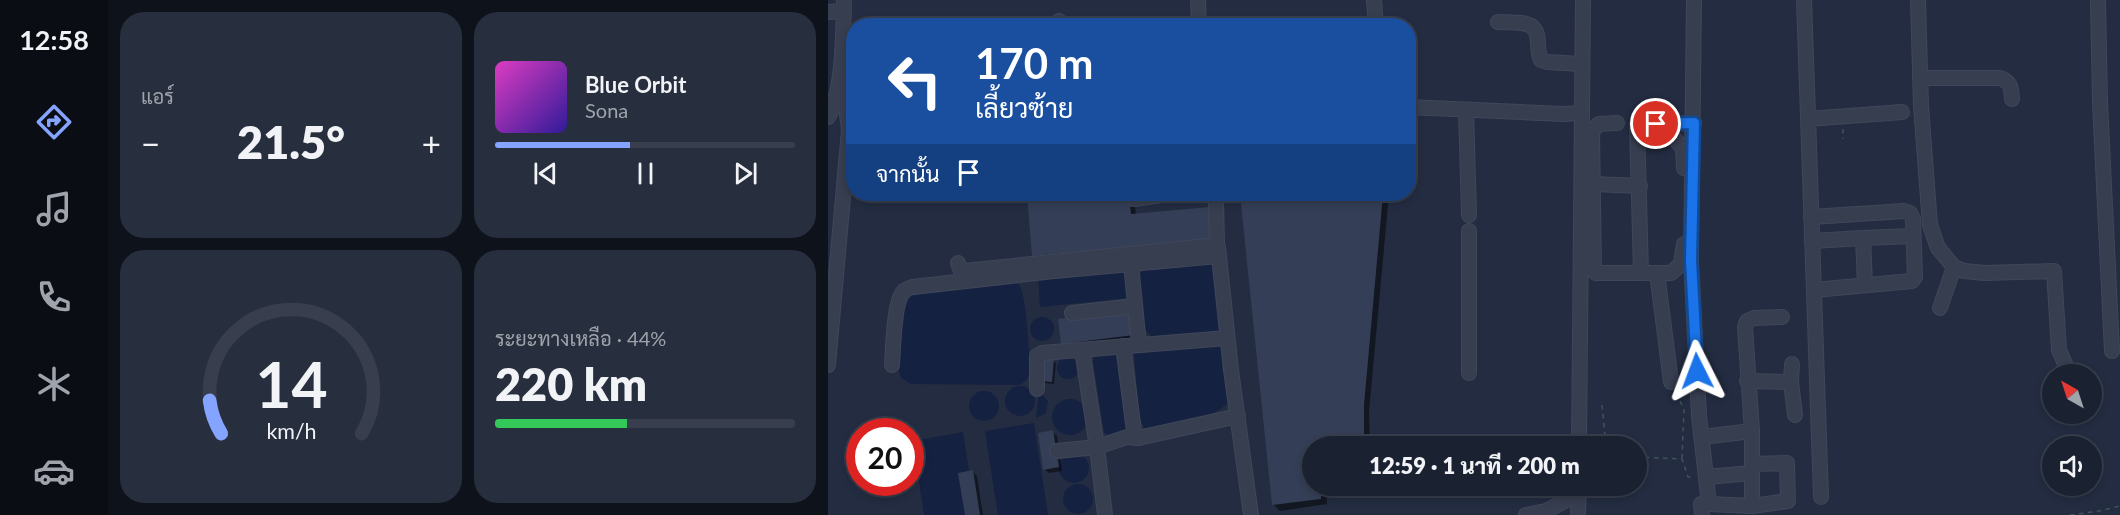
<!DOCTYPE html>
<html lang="th">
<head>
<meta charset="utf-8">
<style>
	:root { --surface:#1a2131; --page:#272e3d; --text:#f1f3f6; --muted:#9fa3ab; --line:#383e4d; --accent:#84a4ff }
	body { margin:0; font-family:Lato,Sarabun,sans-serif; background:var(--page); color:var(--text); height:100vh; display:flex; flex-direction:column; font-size:22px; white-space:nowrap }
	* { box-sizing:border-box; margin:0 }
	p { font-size:20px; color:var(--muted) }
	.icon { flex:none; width:33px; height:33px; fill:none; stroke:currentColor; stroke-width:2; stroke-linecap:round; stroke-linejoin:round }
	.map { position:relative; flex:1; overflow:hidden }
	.sheet { display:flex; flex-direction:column; gap:12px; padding:12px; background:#0e121b; width:720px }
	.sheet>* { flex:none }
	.banner { position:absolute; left:18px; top:18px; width:570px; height:183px; border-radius:24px; box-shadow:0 3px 9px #0003,0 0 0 2px var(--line); background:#1a4fa0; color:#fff; overflow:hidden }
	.needle { width:39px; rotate:321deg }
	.controls { position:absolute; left:1214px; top:364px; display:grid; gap:12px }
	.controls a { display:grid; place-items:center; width:60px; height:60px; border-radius:50%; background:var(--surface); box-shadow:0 3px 9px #0003,0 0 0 2px var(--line); font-size:30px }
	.speed { position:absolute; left:18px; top:418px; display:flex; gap:12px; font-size:30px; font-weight:700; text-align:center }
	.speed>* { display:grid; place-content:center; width:78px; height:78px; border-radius:50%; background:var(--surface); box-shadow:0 3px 9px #0003,0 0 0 2px var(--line); line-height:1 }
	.speed .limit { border:9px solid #d22; background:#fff; color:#111 }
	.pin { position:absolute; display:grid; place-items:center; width:51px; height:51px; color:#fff; margin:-26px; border:3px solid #fff; border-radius:50%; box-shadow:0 2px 6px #0007 }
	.me { position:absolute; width:66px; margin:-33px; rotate:357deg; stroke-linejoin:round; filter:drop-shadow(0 0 4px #0008) }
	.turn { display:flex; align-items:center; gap:21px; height:126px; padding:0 30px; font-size:27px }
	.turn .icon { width:78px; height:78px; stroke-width:2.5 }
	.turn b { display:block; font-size:42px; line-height:51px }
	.then { display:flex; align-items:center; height:57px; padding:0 30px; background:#0003; gap:12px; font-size:22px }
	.big { font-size:45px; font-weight:800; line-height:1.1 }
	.sheet .card { flex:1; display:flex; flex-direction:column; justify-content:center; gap:9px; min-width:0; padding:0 21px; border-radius:24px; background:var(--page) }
	.sheet .dial { align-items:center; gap:0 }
	.dial svg { height:156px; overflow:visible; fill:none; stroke:var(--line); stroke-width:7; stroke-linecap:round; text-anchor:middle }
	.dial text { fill:var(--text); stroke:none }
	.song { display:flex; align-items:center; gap:18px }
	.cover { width:72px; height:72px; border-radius:9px; background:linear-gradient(135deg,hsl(310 70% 55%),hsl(250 70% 35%)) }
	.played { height:6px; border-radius:3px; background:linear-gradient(90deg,var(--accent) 45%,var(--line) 45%) }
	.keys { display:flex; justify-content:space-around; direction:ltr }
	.heat { display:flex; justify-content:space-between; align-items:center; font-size:33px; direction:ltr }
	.charge { height:9px; border-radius:4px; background:linear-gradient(90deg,#34c759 44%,var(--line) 0) }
	.sheet .tiles { flex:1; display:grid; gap:12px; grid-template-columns:repeat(2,1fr) }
	.trip { position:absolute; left:474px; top:436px; width:345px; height:60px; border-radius:30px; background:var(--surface); box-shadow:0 3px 9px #0003,0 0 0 2px var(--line); font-weight:800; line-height:60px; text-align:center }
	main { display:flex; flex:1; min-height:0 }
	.tab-bar { display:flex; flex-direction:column; width:108px; justify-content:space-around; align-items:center; background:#0a0d14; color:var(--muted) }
	.tab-bar .icon { width:42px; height:42px }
	.tab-bar .on { color:var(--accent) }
	.tab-bar b { font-size:27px; color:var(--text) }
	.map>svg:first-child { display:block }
	.water { fill:#152140 }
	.shadow { fill:#0007 }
	.building { fill:#343f57 }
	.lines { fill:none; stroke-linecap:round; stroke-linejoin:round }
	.minor-casing { stroke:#40475a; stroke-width:16 }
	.path { stroke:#3e545a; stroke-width:1.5; stroke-dasharray:4.5 4.5; stroke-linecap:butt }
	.minor { stroke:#373e50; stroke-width:14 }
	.route-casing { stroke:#114b97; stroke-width:15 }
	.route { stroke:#1a73e8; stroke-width:10 }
</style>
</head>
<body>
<main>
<nav class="tab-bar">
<b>12:58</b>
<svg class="icon on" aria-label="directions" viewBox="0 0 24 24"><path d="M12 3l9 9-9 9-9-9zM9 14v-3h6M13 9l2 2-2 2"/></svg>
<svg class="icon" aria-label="music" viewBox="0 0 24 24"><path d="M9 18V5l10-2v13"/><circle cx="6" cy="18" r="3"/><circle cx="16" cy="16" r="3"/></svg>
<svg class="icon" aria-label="phone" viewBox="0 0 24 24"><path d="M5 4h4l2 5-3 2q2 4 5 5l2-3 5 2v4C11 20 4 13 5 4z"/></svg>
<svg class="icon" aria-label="climate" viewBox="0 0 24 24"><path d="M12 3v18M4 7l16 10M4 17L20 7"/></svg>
<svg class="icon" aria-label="car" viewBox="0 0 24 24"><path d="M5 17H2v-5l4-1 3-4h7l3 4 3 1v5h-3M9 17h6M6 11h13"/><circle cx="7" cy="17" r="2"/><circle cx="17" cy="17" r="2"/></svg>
</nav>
<section class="sheet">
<div class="tiles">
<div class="card"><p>แอร์</p>
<div class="heat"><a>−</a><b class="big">21.5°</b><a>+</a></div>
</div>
<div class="card">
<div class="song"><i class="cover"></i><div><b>Blue Orbit</b><p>Sona</p></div></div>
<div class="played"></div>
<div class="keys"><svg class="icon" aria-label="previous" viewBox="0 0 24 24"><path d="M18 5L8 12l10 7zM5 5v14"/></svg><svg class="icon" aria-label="pause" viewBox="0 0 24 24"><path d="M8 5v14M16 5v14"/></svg><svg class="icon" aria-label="next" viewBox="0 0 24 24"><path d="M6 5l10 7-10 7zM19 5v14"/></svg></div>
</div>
<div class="card dial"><svg viewBox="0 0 100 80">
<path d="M14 69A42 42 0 1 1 86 69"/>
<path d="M14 69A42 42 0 0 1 8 52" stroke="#84a4ff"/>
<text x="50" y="56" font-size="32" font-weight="700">14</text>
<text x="50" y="72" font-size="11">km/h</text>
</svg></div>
<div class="card"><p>ระยะทางเหลือ · 44%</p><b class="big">220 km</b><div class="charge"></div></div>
</div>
</section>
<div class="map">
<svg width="1292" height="515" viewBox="0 0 1292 515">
	<rect width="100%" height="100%" fill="#232c41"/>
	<g class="water">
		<path d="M385 261 387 266 394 328 391 332 386 335 323 336C308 324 313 293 312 275L314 270 319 266Z"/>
		<polygon points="297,267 301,298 212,307 210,274"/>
		<path d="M178 279C182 280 188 282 191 285 198 291 203 364 201 375 199 380 196 383 191 385L83 384 73 378 71 371C73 347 70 313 85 293Z"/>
		<circle cx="214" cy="329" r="12"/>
		<path d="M390 345 394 346 403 399C392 417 346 426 325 432L318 431 311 418 306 352Z"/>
		<polygon points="289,352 303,430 279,435 276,432 265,361 267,356"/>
		<circle cx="240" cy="368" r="11"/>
		<circle cx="192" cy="401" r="15"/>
		<polygon points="211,391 220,401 218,413 208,418"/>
		<circle cx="156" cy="406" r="15"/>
		<circle cx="242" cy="417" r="18"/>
		<polygon points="206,423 220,515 170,515 157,431"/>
		<polygon points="135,432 148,515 96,515 85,441"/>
		<circle cx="246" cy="468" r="15"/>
		<circle cx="250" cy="499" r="15"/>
	</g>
	<g class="shadow">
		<polygon points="201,194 306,194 308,216 390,244 212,262 206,255"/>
		<polygon points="414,194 561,194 541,412 542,447 484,447 484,486 498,486 499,504 452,511 446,505"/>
		<polygon points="302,313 311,340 241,349 235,343 254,317 257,320"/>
		<polygon points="225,361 228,363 226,384 217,383 215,380"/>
		<polygon points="224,432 229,436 234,471 221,473 216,469"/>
		<polygon points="145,472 149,476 155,515 138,515"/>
	</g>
	<g class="building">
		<polygon points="199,194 301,194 303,214 382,207 385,239 204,256"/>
		<polygon points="412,194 555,194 536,405 536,447 484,447 484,486 493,486 493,499 444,505"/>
		<polygon points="303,312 306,335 233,344 230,319 255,315 255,319"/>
		<polygon points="215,358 226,359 224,382 213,381"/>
		<polygon points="225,430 231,467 215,470 210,433"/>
		<polygon points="145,470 152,515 137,515 130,473"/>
	</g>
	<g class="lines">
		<g class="minor-casing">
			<g id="minor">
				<polyline points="370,0 371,26"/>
				<polyline points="546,0 548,26"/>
				<polyline points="866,0 863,260 871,416 881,504 873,504 874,515"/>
				<polyline points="976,0 993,497"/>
				<polyline points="1090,0 1093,106 1102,225 1110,248 1126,267 1136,271 1157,273 1226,271 1231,350 1242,375"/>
				<polyline points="1270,0 1272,103 1284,351"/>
				<polyline points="0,12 16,11"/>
				<path d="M670 22C682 23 706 19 709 35 711 44 709 51 713 60L719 62 753 64"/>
				<polyline points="231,26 231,21"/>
				<path d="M1092 78H1172C1183 82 1183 87 1184 99"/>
				<polyline points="580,107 735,114 752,113"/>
				<polyline points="638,110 641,215"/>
				<path d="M0 117C16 91 15 31 16 0"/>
				<polyline points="980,119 1074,112"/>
				<polyline points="789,123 771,124 764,131 766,271 768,273 843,273 853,264 856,244"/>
				<polyline points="809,124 813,273"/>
				<polyline points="828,124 839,131 855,148 856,168"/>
				<polyline points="829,124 866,123"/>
				<polyline points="765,184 812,186"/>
				<polyline points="306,199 341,194"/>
				<polyline points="983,217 1076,211 1082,213 1085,219 1087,277 1084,281 986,290"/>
				<polyline points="984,241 1035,238"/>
				<polyline points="390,247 403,370 423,515"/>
				<polyline points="130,263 132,269 136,271 389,245 388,200"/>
				<polyline points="303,264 311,345"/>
				<polyline points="829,273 843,382"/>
				<polyline points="1037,285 1035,238 1085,236"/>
				<polyline points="1112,308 1126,267"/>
				<polyline points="244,313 307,306"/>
				<polyline points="254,350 269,447 277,515"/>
				<polyline points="0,365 21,130 18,106 8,96"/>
				<path d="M64 365C65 351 66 299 76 291 77 290 83 287 85 287L226 271 390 256"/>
				<polyline points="641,373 641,231"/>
				<polyline points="919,381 963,382 967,415"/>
				<polyline points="963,382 964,364"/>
				<polyline points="209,389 209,356 214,353 399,338"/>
				<polyline points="874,437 924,431"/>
				<polyline points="310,438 410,416"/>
				<polyline points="751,447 755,0"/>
				<polyline points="229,451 269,447 299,437 310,438 306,431 295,346"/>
				<polyline points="878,477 924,473"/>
				<polyline points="881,504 924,506 960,501 959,463 924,464"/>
				<polyline points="924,506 924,431 917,327 919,321 926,318 954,317"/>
				<polyline points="698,515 718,511 751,493"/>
				<polyline points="750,515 751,486"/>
			</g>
		</g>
		<g class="path">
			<polyline points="1015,129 1015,139"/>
			<polyline points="848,393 856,409 854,458"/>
			<polyline points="774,405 778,447"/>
			<polyline points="808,457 854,459 860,477 865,477"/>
			<polyline points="1242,515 1271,511 1292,506"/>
		</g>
		<use href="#minor" class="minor"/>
	</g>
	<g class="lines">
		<g class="route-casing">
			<polyline id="route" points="828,124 866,123 863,260 869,371"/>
		</g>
		<use href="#route" class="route"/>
	</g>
</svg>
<div class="controls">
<a><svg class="needle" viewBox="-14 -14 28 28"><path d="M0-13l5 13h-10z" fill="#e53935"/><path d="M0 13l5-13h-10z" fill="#9fa3ab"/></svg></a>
<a><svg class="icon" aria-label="sound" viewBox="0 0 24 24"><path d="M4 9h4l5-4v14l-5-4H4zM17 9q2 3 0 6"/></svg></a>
</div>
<div class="speed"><div class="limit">20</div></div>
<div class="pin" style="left:828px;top:124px;background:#d93025"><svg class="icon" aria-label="arrive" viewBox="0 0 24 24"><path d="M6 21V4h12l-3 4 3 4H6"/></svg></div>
<svg class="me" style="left:869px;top:371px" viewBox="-20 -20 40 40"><path d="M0-17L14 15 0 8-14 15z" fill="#1a73e8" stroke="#fff" stroke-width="4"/></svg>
<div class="trip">12:59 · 1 นาที · 200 m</div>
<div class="banner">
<div class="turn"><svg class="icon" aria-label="left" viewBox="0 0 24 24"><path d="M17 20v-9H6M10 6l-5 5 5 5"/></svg><div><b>170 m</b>เลี้ยวซ้าย</div></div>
<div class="then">จากนั้น<svg class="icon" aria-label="arrive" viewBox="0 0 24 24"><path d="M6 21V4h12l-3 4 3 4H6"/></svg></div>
</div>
</div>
</main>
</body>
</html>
